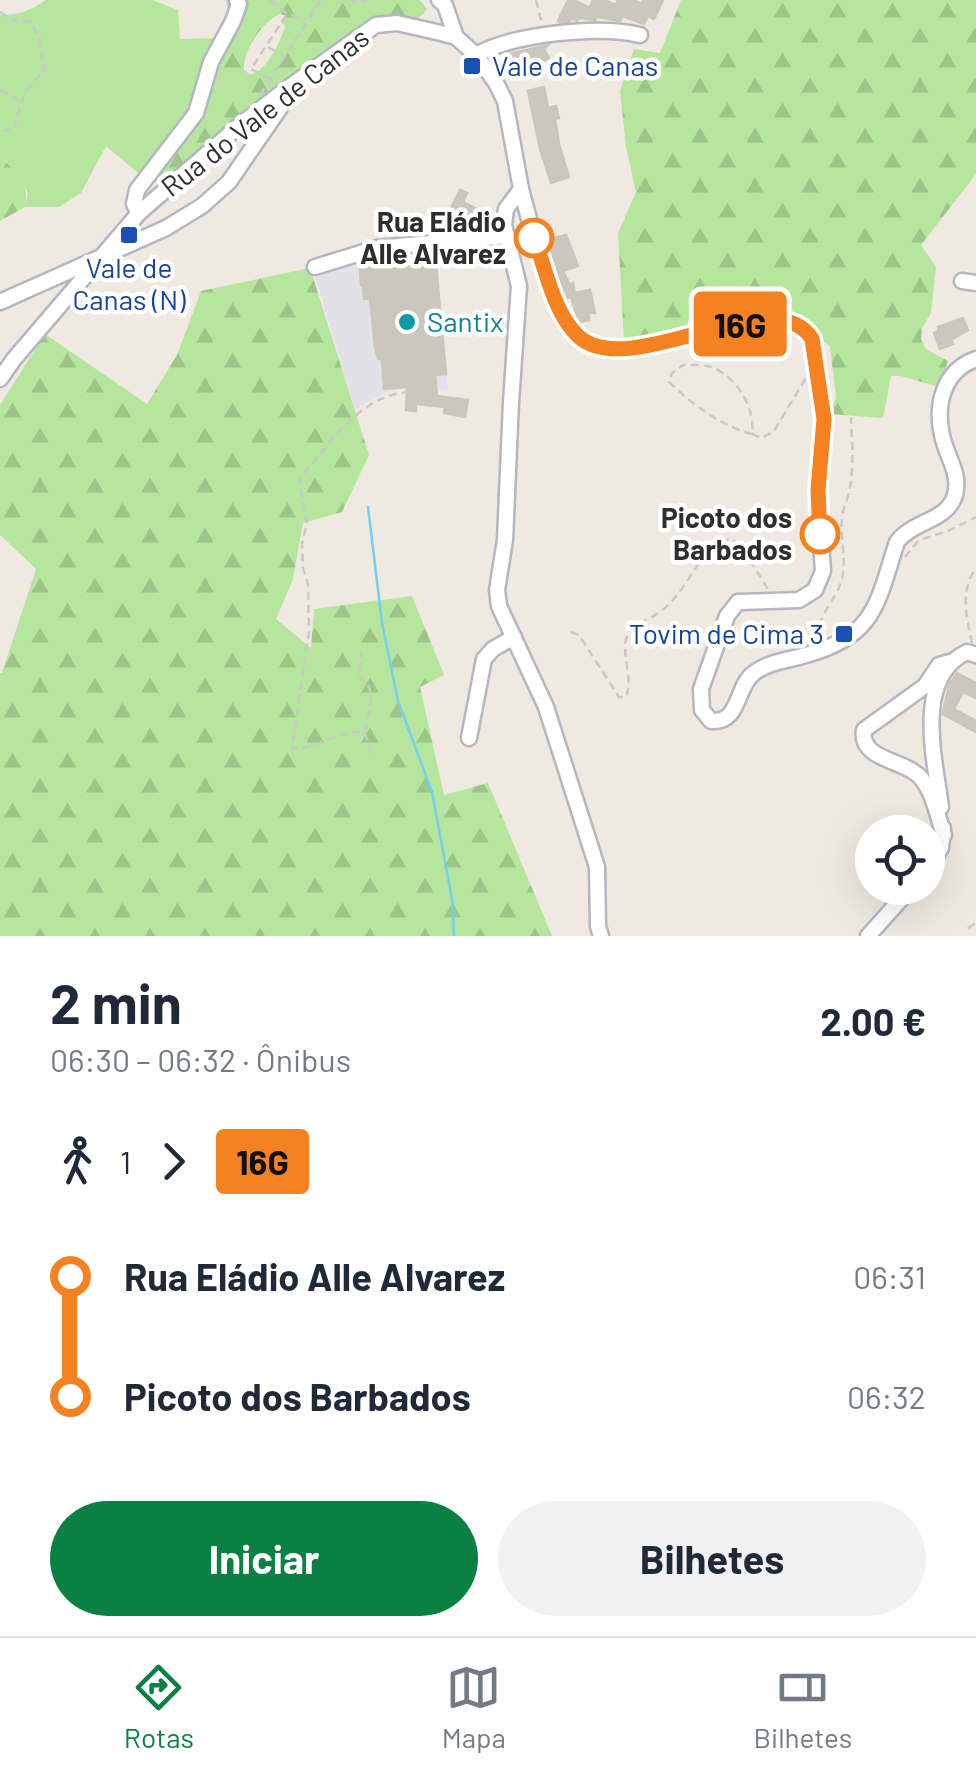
<!DOCTYPE html>
<html lang="pt">
<meta charset="utf-8">
<style>
body{margin:0;font-family:Barlow,sans-serif;background:#f2f2f3;color:#1f2937;height:100vh;display:flex;flex-direction:column;font-size:38px;white-space:nowrap}
*{box-sizing:border-box;margin:0}
p{font-size:32px;color:#747a83}
.icon{flex:none;width:55px;height:55px;fill:none;stroke:currentColor;stroke-width:2;stroke-linecap:round;stroke-linejoin:round}
.map{position:relative;height:936px;overflow:hidden}
.drawer{display:flex;flex-direction:column;background:#fff;flex:1}
.drawer>*{flex:none}
.badge{padding:0 20px;border-radius:8px;font-size:35px;line-height:65px}
.fabs{position:absolute;left:855px;top:815px;display:grid;gap:20px}
.fabs a{display:grid;place-items:center;width:90px;height:90px;border-radius:50%;background:#fff;box-shadow:0 10px 40px #0002;font-size:50px}
.map>.badge{position:absolute;translate:-50% -50%;box-shadow:0 0 0 5px #fff}
.legs{display:flex;align-items:center;gap:15px;height:110px;padding:0 50px;font-size:32px}
.legs p{margin-inline-start:auto}
.overview{display:flex;align-items:center;justify-content:space-between;height:170px;padding:0 50px}
h1{font-size:55px;font-weight:700;line-height:75px}
.primary-button{display:flex;gap:20px;margin-top:auto;padding:20px 50px}
.primary-button a{flex:1;height:115px;border-radius:60px;background:#0b8043;color:#fff;font-size:40px;font-weight:700;line-height:115px;text-align:center}
.primary-button a+a{background:#f2f2f3;color:#1f2937}
ul{padding:0 50px;list-style:none}
li{display:flex;align-items:center;gap:35px;height:120px;font-size:38px}
li i{display:grid;place-items:center;width:15px;height:100%;margin:0 12px;background:currentColor}
li i::after{content:'';width:25px;height:25px;margin:-12px;border:8px solid;border-radius:50%;background:#fff}
li p{margin-inline-start:auto}
li:first-child i{background:linear-gradient(#0000 50%,currentColor 0)}
li:last-child i{background:linear-gradient(currentColor 50%,#0000 0)}
.tabs{display:flex;justify-content:space-around;align-items:center;height:140px;border-top:2px solid #e0e1e3;background:#fff;font-size:28px;color:#747a83}
.tabs a{display:grid;justify-items:center;gap:5px}
.tabs .selected{color:#0b8043}
.map>svg:first-child{display:block}
</style>
<div class="map">
<svg width="976" height="936" viewBox="0 0 976 936">
<defs>
<pattern id="forest-firs" width="22" height="20" patternUnits="userSpaceOnUse" patternTransform="scale(2.5)"><rect width="22" height="20" fill="#b6e59e"/><path d="M5 1l3.5 6h-7zM16 11l3.5 6h-7z" fill="#9dc588"/></pattern>
</defs>
<rect width="100%" height="100%" fill="#efe9e1"/>
<polygon fill="#e3e1e8" points="436,256 448,390 411,388 385,392 355,410 313,269"/>
<path fill="#b6e59e" d="M46,0H152L178,10L180,39L220,38L216,66L149,182L106,146L81,193L59,207H25L28,193L13,169L0,157V15C19,15 30,11 46,0Z"/>
<g fill="url(#forest-firs)" fill-rule="evenodd">
<path d="M226,0H420L427,9C410,35 366,24 341,39C321,52 305,69 287,84C251,115 213,144 177,174L164,182H149L207,95L228,9ZM280,14L287,16L282,23L285,26C283,37 264,75 251,74C248,74 246,71 244,70C243,50 262,22 280,14Z"/>
<polygon points="681,0 976,0 976,174 921,245 936,267 931,313 922,328 921,340 926,349 948,361 939,387 901,376 891,376 883,418 830,414 836,398 830,346 822,340 817,329 808,321 789,315 724,323 624,342 618,233 636,192 626,147 620,91 634,49 660,53"/>
<path d="M0,157C16,171 30,184 25,207L0,221Z"/>
<polygon points="310,268 369,455 342,512 303,523 293,579 276,619 311,648 314,609 412,596 444,675 420,687 444,795 488,783 552,936 0,936 0,673 2,673 36,569 0,535 0,405 45,334 147,404 177,355 201,291"/>
</g>
<g fill="none" stroke-linecap="round" stroke-linejoin="round">
<polyline stroke="#75cff0" stroke-width="2.5" points="368,507 382,623 398,701 432,792 452,899 454,936"/>
</g>
<g fill="#cbc7bf" stroke="#cbc5ba" stroke-width="2.5">
<polygon points="568,0 574,0 590,8 593,0 604,0 616,5 618,0 632,0 642,4 644,0 663,0 654,19 648,16 644,24 622,16 620,21 597,17 595,20 579,18 577,21 571,18 569,22 560,22 558,21"/>
<polygon points="548,45 544,49 549,58 537,64 529,62 517,70 509,54"/>
<polygon points="544,87 548,108 556,106 559,118 555,119 559,144 569,177 551,183 540,149 528,91"/>
<polygon points="460,190 467,193 463,202 477,209 467,229 445,220"/>
<polygon points="566,235 578,266 563,271 570,285 573,283 575,293 590,290 595,313 588,313 589,320 580,322 578,319 571,297 568,298 546,240"/>
<polygon points="436,264 446,374 435,375 437,396 468,400 465,417 444,413 445,407 416,404 416,411 406,410 407,387 384,389 382,359 378,359 375,346 370,298 364,299 363,285 361,285 360,267 375,266 375,269"/>
<polygon points="963,318 968,330 951,340 953,344 940,349 934,333 939,331 938,327"/>
<polygon points="957,673 976,683 976,698 963,692 954,709 976,721 976,732 943,714 949,685"/>
</g>
<g fill="none" stroke-linecap="round" stroke-linejoin="round">
<g stroke="#b4b7c1" stroke-width="19">
<g id="minor">
<polyline points="439,0 445,5 456,37"/>
<path d="M476,55C513,34 598,25 640,35"/>
<polyline points="521,189 506,209 504,225 519,286 511,402 505,540 497,590 499,606 546,707 597,867 598,926 601,936"/>
<polyline points="139,213 134,204 137,190 196,113 211,62 233,21 239,4 237,0"/>
<polyline points="315,267 377,248 507,236"/>
<polyline points="962,281 976,283"/>
<polyline points="0,302 166,228 202,206 229,182 282,105 285,90"/>
<path d="M0,379L14,359L139,213L241,124L285,90L376,25L397,23L441,33L456,37L476,55L496,83L505,101L521,189L533,234L560,308L567,323L581,339L593,346L609,350L628,349L724,327L776,318L799,325L812,339L823,419L817,490L823,571L815,590L799,600L738,602L727,616L701,689L702,710L711,721C741,723 735,687 754,673C768,662 789,660 806,655C876,636 877,603 897,542C913,520 947,522 955,495C961,473 946,456 942,435C935,404 944,370 976,359"/>
<polyline points="469,738 484,659 493,649 514,637"/>
<path d="M941,807C935,760 913,677 967,652L976,655"/>
<path d="M944,835C937,816 932,783 914,772C897,760 859,757 864,730L925,686L939,665L950,662"/>
<polyline points="928,868 941,848 943,828"/>
<polyline points="868,936 911,888"/>
</g>
</g>
<g stroke="#c9c9c9" stroke-width="2.5" stroke-dasharray="8 5" stroke-linecap="butt">
<polyline points="270,0 287,14 306,19"/>
<polyline points="349,0 359,3 368,0"/>
<polyline points="536,0 542,24"/>
<polyline points="0,12 14,21 30,21 40,40 44,71 25,91 13,130 0,131"/>
<polyline points="268,47 282,55"/>
<polyline points="270,79 251,69 287,14"/>
<polyline points="0,90 19,101"/>
<polyline points="260,95 321,0"/>
<path d="M752,434C721,426 692,404 669,382L672,373L683,365C693,365 705,364 714,368C739,380 755,408 752,434L762,438L774,431L807,376"/>
<polyline points="905,557 919,540 948,531 976,517"/>
<path d="M571,632L579,635L619,697H626C634,678 619,650 628,634C634,624 651,619 661,611C667,607 673,600 678,594C693,575 706,542 732,539L743,549L769,591"/>
<path d="M817,638C819,610 840,598 843,573C846,556 840,537 842,518C843,508 848,498 850,488C854,465 852,441 851,417"/>
<path d="M972,643C966,617 960,590 976,568"/>
<path d="M362,650L359,677C379,686 368,713 365,731"/>
<path d="M371,753L365,733C339,728 318,750 292,749L309,632L308,584L303,568L302,544L307,523L299,479C331,444 359,394 411,392"/>
<polyline points="968,928 976,923"/>
</g>
<use href="#minor" stroke="#fff" stroke-width="14"/>
</g>
<g fill="none" stroke-linecap="round" stroke-linejoin="round">
<g stroke="#fff" stroke-width="22">
<path id="line-1" d="M534,238C546,269 553,312 578,336C629,384 775,278 812,339L824,419L818,490L820,534"/>
</g>
<use href="#line-1" stroke="#f58220" stroke-width="15"/>
</g>
<g fill="#1a4fb4" stroke="#fff" stroke-width="4">
<rect x="462" y="56" width="20" height="20" rx="5"/>
<rect x="119" y="225" width="20" height="20" rx="5"/>
<rect x="834" y="624" width="20" height="20" rx="5"/>
</g>
<g fill="#fff" stroke="#f58220" stroke-width="5">
<circle cx="534" cy="238" r="18"/>
<circle cx="820" cy="534" r="18"/>
</g>
<circle fill="#0f9aa8" stroke="#fff" stroke-width="4" cx="407" cy="322" r="10"/>
<g text-anchor="middle" stroke-width="9" stroke-linejoin="round" paint-order="stroke">
<g font-size="28" fill="#164399" stroke="#fff" text-anchor="start">
<text x="492" y="76">Vale de Canas</text>
<text x="129" y="278" text-anchor="middle">Vale de<tspan x="129" dy="32">Canas (N)</tspan></text>
<text x="824" y="644" text-anchor="end">Tovim de Cima 3</text>
</g>
<g font-size="28" fill="#2e2e2e" stroke="#fff">
<text transform="translate(265 112) rotate(-38)" y="10">Rua do Vale de Canas</text>
</g>
<g font-size="28" font-weight="bold" fill="#2e2e2e" stroke="#fff" text-anchor="end">
<text x="506" y="232">Rua Eládio<tspan x="506" dy="32">Alle Alvarez</tspan></text>
<text x="792" y="528">Picoto dos<tspan x="792" dy="32">Barbados</tspan></text>
</g>
<g font-size="28" fill="#0d838f" stroke="#fff" text-anchor="start">
<text x="427" y="332">Santix</text>
</g>
</g>
</svg>
<div class="fabs">
<a><svg class="icon" aria-label="locate" viewBox="0 0 24 24"><circle cx="12" cy="12" r="6"/><path d="M12 2v4M12 18v4M2 12h4M18 12h4"/></svg></a>
</div>
<b class="badge" style="left:740px;top:324px;background:#f58220;color:#111">16G</b>
</div>
<section class="drawer">
<div class="overview"><div><h1>2 min</h1><p>06:30 – 06:32 · Ônibus</p></div><b>2.00 €</b></div>
<div class="legs"><svg class="icon" aria-label="walk" viewBox="0 0 24 24"><circle cx="13" cy="4" r="2"/><path d="M13 8l-2 6 4 7M11 14l-3 7M7 12l3-4h3l4 4"/></svg>1<svg class="icon" aria-label="forward" viewBox="0 0 24 24"><path d="M9 5l7 7-7 7"/></svg><b class="badge" style="background:#f58220;color:#111">16G</b></div>
<ul>
<li><i style="color:#f58220"></i><b>Rua Eládio Alle Alvarez</b><p>06:31</p></li>
<li><i style="color:#f58220"></i><b>Picoto dos Barbados</b><p>06:32</p></li>
</ul>
<div class="primary-button"><a>Iniciar</a><a>Bilhetes</a></div>
</section>
<nav class="tabs">
<a class="selected"><svg class="icon" aria-label="directions" viewBox="0 0 24 24"><path d="M12 3l9 9-9 9-9-9zM9 14v-3h6M13 9l2 2-2 2"/></svg>Rotas</a>
<a><svg class="icon" aria-label="map" viewBox="0 0 24 24"><path d="M3 6l6-2 6 2 6-2v14l-6 2-6-2-6 2zM9 4v14M15 6v14"/></svg>Mapa</a>
<a><svg class="icon" aria-label="tickets" viewBox="0 0 24 24"><path d="M3 7h18v10H3zM15 7v10"/></svg>Bilhetes</a>
</nav>
